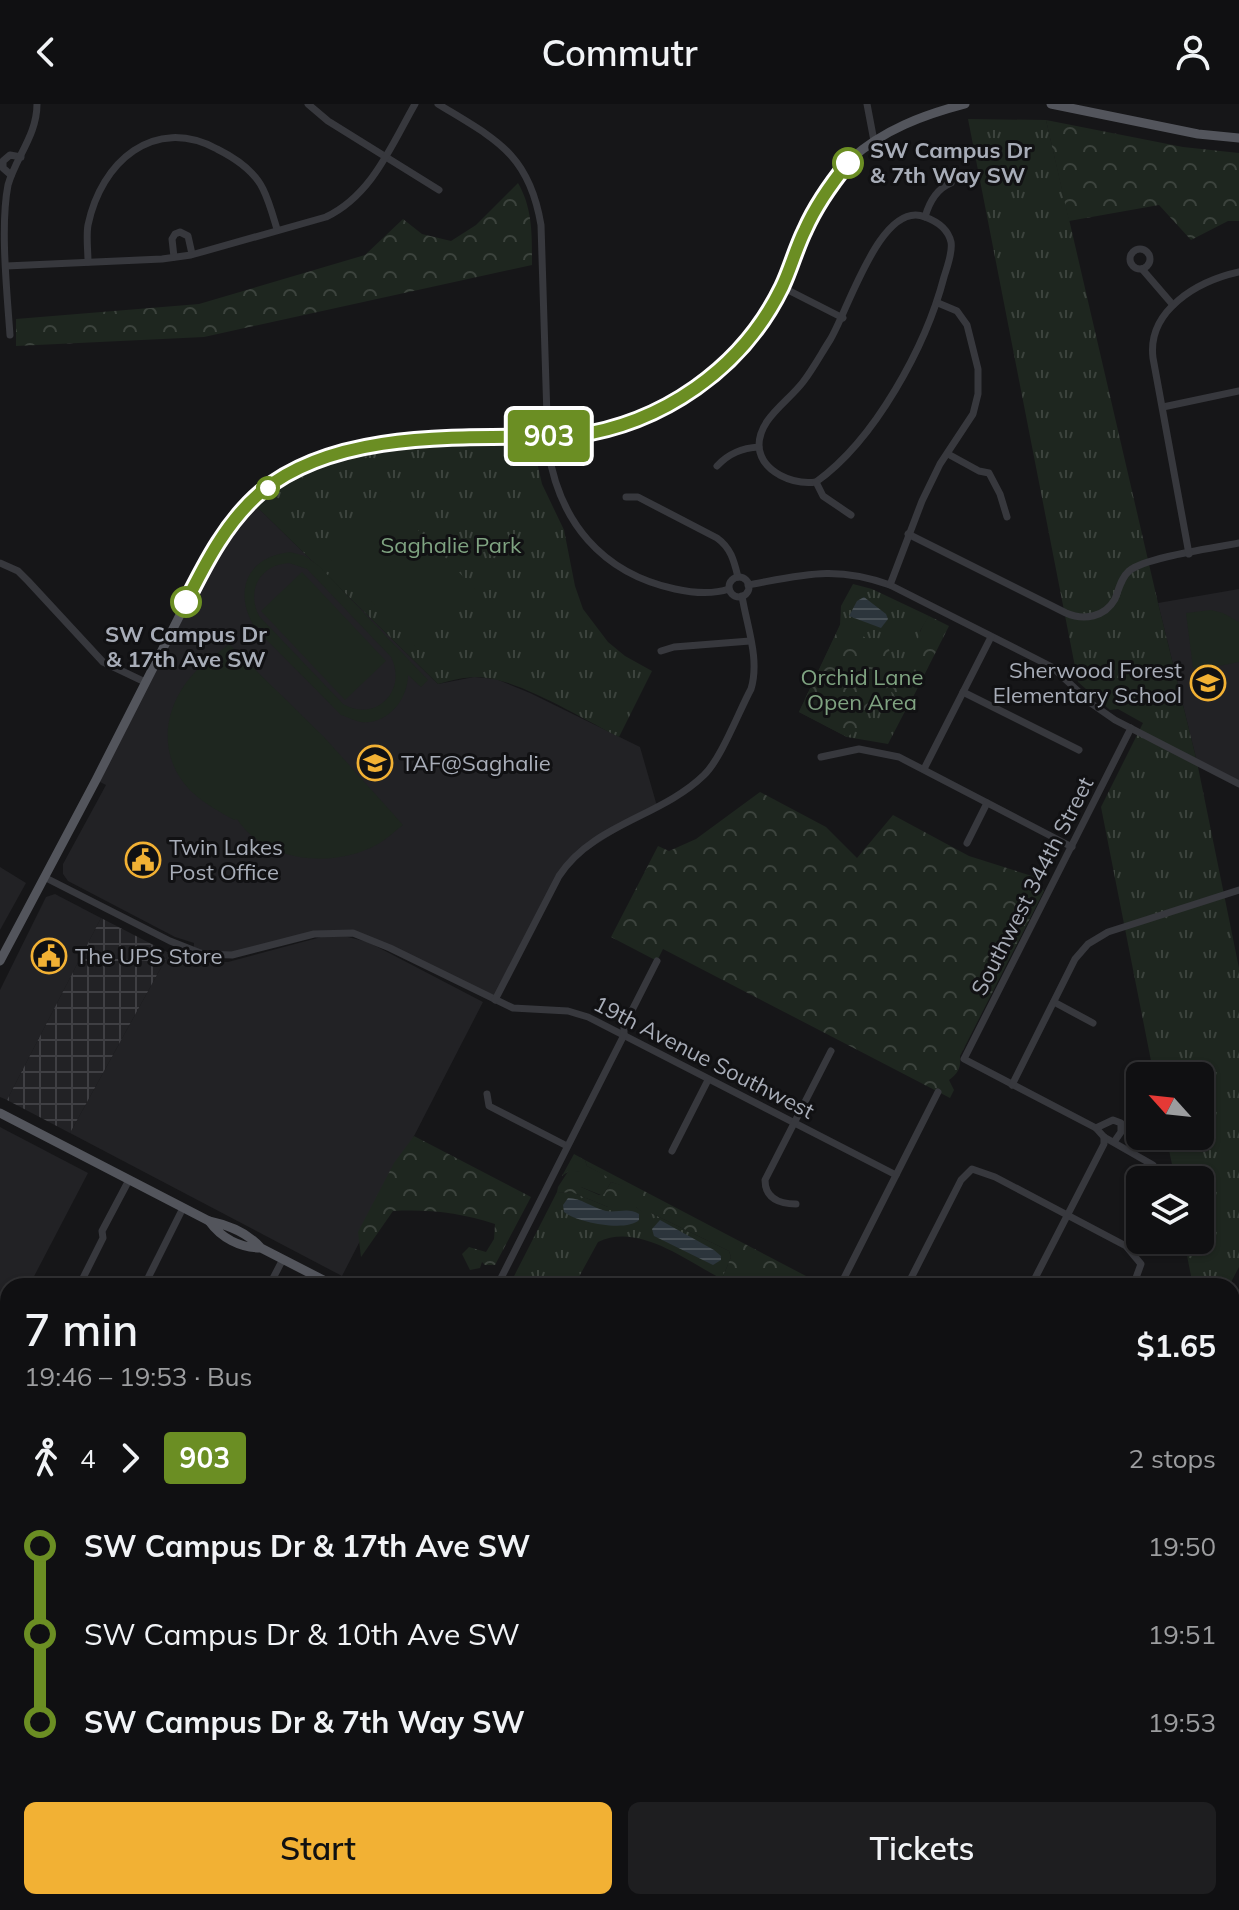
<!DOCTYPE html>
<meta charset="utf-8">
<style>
body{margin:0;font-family:Mulish,sans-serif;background:#1e1e20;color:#f1f3f6;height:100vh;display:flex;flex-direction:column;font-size:30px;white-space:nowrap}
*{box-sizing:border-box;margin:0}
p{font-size:26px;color:#9c9d9f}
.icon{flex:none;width:44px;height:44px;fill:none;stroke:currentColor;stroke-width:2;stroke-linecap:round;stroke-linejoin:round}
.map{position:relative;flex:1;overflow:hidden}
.drawer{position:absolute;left:0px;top:1174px;width:1240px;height:632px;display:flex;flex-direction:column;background:#101012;border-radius:24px 24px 0 0;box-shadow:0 2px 6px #0004,0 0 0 2px #303032}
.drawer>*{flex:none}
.badge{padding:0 16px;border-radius:6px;font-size:28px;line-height:52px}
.needle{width:52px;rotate:297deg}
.tools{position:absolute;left:1126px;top:958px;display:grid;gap:16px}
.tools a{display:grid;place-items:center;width:88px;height:88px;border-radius:12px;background:#101012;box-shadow:0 2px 6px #0004,0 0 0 2px #303032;font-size:40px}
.map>.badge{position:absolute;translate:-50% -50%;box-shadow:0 0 0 4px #fff}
.legs{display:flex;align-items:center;gap:12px;height:88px;padding:0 24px;font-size:26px}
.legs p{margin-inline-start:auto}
.headline{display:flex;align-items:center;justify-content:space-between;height:136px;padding:0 24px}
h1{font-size:44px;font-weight:600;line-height:60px}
.button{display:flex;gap:16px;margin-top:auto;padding:16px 24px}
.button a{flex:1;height:92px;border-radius:12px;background:#f2b134;color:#111;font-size:32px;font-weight:600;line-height:92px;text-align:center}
.button a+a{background:#1e1e20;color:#f1f3f6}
ul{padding:0 24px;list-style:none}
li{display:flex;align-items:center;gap:28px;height:88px;font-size:30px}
li i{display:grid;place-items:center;width:12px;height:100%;margin:0 10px;background:currentColor}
li i::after{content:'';width:20px;height:20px;margin:-10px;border:6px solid;border-radius:50%;background:#101012}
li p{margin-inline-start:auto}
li:first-child i{background:linear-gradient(#0000 50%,currentColor 0)}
li:last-child i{background:linear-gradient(currentColor 50%,#0000 0)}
header{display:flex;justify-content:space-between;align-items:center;height:104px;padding:0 24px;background:#101012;font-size:36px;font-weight:600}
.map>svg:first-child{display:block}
</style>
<header><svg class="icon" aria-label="back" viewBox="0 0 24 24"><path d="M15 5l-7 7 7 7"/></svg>Commutr<svg class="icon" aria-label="person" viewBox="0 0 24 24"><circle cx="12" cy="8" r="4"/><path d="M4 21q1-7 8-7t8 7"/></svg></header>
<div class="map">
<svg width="1239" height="1806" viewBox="0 0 1239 1806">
<defs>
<pattern id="industrial-grid" width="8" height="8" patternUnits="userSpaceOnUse" patternTransform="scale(2)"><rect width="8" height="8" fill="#222225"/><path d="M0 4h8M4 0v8" fill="none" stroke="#3f3f43"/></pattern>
<pattern id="grass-tufts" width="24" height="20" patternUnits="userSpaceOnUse" patternTransform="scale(2)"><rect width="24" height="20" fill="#1e261f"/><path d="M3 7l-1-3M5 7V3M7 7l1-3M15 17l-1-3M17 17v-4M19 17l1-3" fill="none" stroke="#3c433d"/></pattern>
<pattern id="forest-crowns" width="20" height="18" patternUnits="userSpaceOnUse" patternTransform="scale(2)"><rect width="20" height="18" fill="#1e261f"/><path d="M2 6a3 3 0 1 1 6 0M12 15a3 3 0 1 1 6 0" fill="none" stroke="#3c433d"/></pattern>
<pattern id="water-rules" width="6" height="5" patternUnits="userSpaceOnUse" patternTransform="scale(2)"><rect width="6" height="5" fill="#2c353c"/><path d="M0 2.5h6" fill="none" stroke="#485056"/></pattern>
</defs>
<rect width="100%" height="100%" fill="#161618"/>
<g fill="#222225">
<polygon points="252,398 438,580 474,573 496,575 530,589 640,643 657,702 570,757 495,896 365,832 330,828 246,849 194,847 194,839 175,833 68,777 63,770 63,760 106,681 96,676 210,452"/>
<polygon points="1239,485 1239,680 1197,658 1158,499"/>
<polygon points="0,763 26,779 0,826"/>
<polygon points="55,790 101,814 7,996 0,993 0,886 46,793"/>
<polygon points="344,832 368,838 483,898 342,1172 70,1029 169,849 198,858 228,858 321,833"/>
<polygon points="0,1023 88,1069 29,1182 8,1182 8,1223 0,1238"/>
</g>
<polygon fill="url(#industrial-grid)" points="101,814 169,849 70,1029 7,996"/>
<g fill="url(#grass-tufts)">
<polygon points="968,15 1046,16 1158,499 1197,658 1239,864 1239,1163 1229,1182 1193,1182 1184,1136 1200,1136 1200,1076 1169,1076 1173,1065 1166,1032 1200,1032 1200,972 1154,972 1101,703 1143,619 1118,605 1110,606 1078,578"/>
<path d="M505,333L537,358L542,380L564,426L575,482L583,505L608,538L625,552L652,567L619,633C585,616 523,578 487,574C471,571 454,576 438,580L252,398L263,387L348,346L411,336Z"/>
<polygon points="853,480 872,485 929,512 920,527 928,563 888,640 847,633 799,608 840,521 841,502"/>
<polygon points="574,1050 585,1056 587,1062 634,1086 611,1078 604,1090 601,1091 581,1083 580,1068 569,1067 562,1072"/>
<path d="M557,1088L574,1089L608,1103H636L644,1109H651L729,1147L731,1153L722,1175C687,1157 638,1118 598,1138L574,1182H509Z"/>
<polygon points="0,1560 8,1564 8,1591 4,1606 8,1610 8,1713 0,1710 0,1680 7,1669 0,1644"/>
</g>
<g fill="url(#forest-crowns)">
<polygon points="1046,16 1183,43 1239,49 1239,117 1228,117 1191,136 1159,101 1069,117"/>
<path d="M518,79C533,105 532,132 532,161L204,233L16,242V215L199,200L365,151L403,115L422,130L451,137L476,121Z"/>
<path d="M929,512L949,522L907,605L891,587L884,583L878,585L857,626L847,633L799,608L840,521L889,545L893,567L906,572C921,563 918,560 917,544C917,532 922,522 929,512Z"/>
<path d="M760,688L826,723L857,754L893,711L969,752L1035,773L1044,787L960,952C961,963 959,969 949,976L954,986L950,994L663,845L657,857L611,833L658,742L669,747L696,735Z"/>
<path d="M414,1032L531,1093L495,1161H485L482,1158L480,1164L470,1166L462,1150L469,1143L486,1148L494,1135L495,1120C462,1109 429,1105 393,1107L361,1153L358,1128L394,1059Z"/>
<polygon points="585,1056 825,1182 736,1182 722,1175 731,1153 729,1147 651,1109 643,1109 636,1103 608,1103 574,1089 557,1088 558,1083 569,1066 581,1068 581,1083 599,1091 604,1090 611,1078 624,1082 587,1062"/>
<polygon points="650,1798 745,1798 741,1806 646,1806"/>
</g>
<g fill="#1e261f" fill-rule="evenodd">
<polygon points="390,397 476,486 416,543 330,455"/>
<path d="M290,448L305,452L319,462L428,576L421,583L408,571C408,595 388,621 361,618C355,617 347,613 341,611L255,524C233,488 246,453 290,448ZM289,459L307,465L391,553C408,587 375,619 343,600L259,512C246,486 260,461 289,459Z"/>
<polygon points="302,468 386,557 345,596 261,507"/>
<polygon points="1211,506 1223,509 1239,518 1239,558 1198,566 1193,563 1186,509"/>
<path d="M229,540L324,633L403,721C395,727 387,735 378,740C334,765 266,759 237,715L234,716C220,708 205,700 193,689C154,652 163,598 200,563C209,555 220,548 229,540Z"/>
</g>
<g fill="url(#water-rules)">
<polygon points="864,493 886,510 888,515 881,524 849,512 857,497"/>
<path d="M568,1094C581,1094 593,1104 606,1107C618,1109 628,1103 639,1110V1116C627,1128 578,1119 564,1108L563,1101Z"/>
<polygon points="660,1116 714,1146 721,1152 721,1156 713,1161 654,1132 652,1125"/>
</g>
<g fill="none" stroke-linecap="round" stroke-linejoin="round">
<g stroke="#37383d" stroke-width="7">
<polyline points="308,0 328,17 439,86"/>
<path d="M438,0C495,35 529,49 541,121L548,345C559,417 601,469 675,485C693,489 711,491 729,485"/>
<polyline points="867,0 874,37"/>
<polyline points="11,71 3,64 3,57 10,51 21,53"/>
<circle cx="1140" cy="155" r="10"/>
<polyline points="174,153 172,135 175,130 180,128 188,132 192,150"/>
<path d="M88,158C88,146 86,132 88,121C101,58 154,11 217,45C235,54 254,66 263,85C269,97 273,112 277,125"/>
<path d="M6,162L162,155L191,151L326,113C372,91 391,42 415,0"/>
<polyline points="1142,165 1173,201"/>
<polyline points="782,183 843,214"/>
<path d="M10,231C7,188 0,122 8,81C16,53 37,31 37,0"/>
<polyline points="1163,303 1239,287"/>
<path d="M759,343C762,369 794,381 816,378C875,336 926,242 944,173C947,163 953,148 951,138C948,125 936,117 925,113"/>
<polyline points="948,350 979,367 989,369 1000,390 1007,413"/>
<path d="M717,362C729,349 742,344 759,343C758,315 787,299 803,278C813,265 821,250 830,236C848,207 881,95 925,113C929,99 936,85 951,79"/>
<polyline points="816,378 823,392 851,411"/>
<path d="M626,393H638L717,434C731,444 734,457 738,473"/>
<path d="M908,430L1066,509C1084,517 1105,513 1115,495C1119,485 1121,474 1129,467C1146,453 1215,444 1239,439"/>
<path d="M1189,450L1153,254C1147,206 1198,177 1239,168"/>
<polyline points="0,459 18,467 28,477 103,558 145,578"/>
<circle cx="739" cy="483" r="10"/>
<path d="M748,481C803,471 835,461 890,481L1052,563L1092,600L1115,616L1239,680"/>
<polyline points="890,481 922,397 940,360 973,310 978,290 978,265 967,221 957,207 938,199"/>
<polyline points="661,547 674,543 750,537"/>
<polyline points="963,588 1079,646"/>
<polyline points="1131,624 964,955 1096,1024 1104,1033 1153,1061"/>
<polyline points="821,653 859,645 899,653 1072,743"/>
<polyline points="924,665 991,533"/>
<polyline points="967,739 987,699"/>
<polyline points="44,773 170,837 203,850 232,851 314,830 353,829 390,844 513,904 568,907 588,913 896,1071"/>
<path d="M495,896L559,772C593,720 661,713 704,671C721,655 739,607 751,585C760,555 747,523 742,492"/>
<polyline points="1054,898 1093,919"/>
<polyline points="1012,981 1075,855 1088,840 1108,828 1239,786"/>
<polyline points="487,990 489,1002 567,1042"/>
<polyline points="1096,1024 1113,1016 1121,1019 1121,1028 1114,1038"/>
<polyline points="672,1047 708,976"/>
<path d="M796,1100C780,1100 765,1095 765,1076L831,947"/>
<polyline points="79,1182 103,1134 102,1127 129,1076"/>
<polyline points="144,1182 183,1104"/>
<polyline points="269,1182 283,1155"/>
<polyline points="497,1182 624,931 624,922 657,857"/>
<polyline points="840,1182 938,988"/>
<polyline points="907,1182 961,1076 972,1065 995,1073 1126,1142 1141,1160 1133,1182"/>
<polyline points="1031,1182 1104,1040 1104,1033"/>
<polyline points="0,1271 8,1255"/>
<polyline points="0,1273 8,1277"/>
<polyline points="1232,1298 1239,1280"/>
<polyline points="0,1465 8,1450"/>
<polyline points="1232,1503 1239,1490"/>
<polyline points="0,1517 8,1522"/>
<polyline points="1232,1772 1239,1764"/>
<polyline points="142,1798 146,1806"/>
<polyline points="452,1798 455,1806"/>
<polyline points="45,1806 50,1798"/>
<polyline points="234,1806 238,1798"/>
<polyline points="336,1806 341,1798"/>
<polyline points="438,1806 442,1798"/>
<polyline points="520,1806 524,1798"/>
<polyline points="741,1806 745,1798"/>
<polyline points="1199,1806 1208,1798"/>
</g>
<g stroke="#53555c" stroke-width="9">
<polyline points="1051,0 1198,30 1239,34"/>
<path d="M0,857L96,676L210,452L237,414L263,387L302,364L348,346L411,336L573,332C662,320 742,264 782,183C804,139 814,91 851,55C883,26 923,11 965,0"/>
<polyline points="0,1009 209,1117"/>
<path d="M261,1144C240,1144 221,1134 209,1117C228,1121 248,1129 261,1144L335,1182"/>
<polyline points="1232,1656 1239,1660"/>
</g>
</g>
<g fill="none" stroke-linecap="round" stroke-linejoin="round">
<g stroke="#fff" stroke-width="18">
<path id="line-1" d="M186,498C206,458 227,417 261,388C341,322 475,335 573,332C662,320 742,265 782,183C791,164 796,144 805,126C816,101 831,80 848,59"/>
</g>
<use href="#line-1" stroke="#6b8e23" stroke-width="12"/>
</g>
<defs>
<g id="school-ring" transform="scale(1.8)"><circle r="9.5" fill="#111113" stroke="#f2b134" stroke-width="1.5"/><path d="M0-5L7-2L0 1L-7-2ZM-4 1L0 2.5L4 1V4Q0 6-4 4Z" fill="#f2b134"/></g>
<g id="civic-ring" transform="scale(1.8)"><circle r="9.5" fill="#111113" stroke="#f2b134" stroke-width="1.5"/><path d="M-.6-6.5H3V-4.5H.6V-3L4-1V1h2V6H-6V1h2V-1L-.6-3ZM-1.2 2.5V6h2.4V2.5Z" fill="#f2b134"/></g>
</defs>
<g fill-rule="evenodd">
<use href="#school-ring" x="1208" y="579"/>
<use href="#school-ring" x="375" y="659"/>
<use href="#civic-ring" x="143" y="756"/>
<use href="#civic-ring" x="49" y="852"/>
</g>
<g fill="#fff" stroke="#6b8e23" stroke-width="4">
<circle cx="848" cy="59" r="14"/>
<circle cx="268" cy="384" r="10"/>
<circle cx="186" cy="498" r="14"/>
</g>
<g text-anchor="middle" stroke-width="6" stroke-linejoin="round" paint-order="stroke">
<g font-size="22" font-weight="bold" fill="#a8adb8" stroke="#111113" text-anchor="start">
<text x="870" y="54">SW Campus Dr<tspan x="870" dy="25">&amp; 7th Way SW</tspan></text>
<text x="186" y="538" text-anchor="middle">SW Campus Dr<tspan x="186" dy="25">&amp; 17th Ave SW</tspan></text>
</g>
<g font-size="22" fill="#7fa381" stroke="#111113">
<text x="451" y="449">Saghalie Park</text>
<text x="862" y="581">Orchid Lane<tspan x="862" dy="25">Open Area</tspan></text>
</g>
<g font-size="22" fill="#a8adb8" stroke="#111113" text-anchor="start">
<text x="1182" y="574" text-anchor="end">Sherwood Forest<tspan x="1182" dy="25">Elementary School</tspan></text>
<text x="401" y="667">TAF@Saghalie</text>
<text x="169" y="751">Twin Lakes<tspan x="169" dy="25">Post Office</tspan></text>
<text x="75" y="860">The UPS Store</text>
</g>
<g font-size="22" fill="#a8adb8" stroke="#111113">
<text transform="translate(1032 782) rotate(-63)" y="8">Southwest 344th Street</text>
<text transform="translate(704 953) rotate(27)" y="8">19th Avenue Southwest</text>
</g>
</g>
</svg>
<div class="tools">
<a><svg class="needle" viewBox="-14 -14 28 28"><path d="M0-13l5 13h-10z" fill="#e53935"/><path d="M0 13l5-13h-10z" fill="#9c9d9f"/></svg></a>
<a><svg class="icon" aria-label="layers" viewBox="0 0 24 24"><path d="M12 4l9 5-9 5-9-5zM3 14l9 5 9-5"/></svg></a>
</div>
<b class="badge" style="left:549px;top:332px;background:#6b8e23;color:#fff">903</b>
<section class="drawer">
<div class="headline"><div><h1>7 min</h1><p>19:46 – 19:53 · Bus</p></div><b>$1.65</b></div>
<div class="legs"><svg class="icon" aria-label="walk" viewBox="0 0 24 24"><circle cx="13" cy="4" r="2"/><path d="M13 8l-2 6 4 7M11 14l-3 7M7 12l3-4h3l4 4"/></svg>4<svg class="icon" aria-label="forward" viewBox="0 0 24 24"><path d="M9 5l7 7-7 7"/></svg><b class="badge" style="background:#6b8e23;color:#fff">903</b><p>2 stops</p></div>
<ul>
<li><i style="color:#6b8e23"></i><b>SW Campus Dr &amp; 17th Ave SW</b><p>19:50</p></li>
<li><i style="color:#6b8e23"></i><span>SW Campus Dr &amp; 10th Ave SW</span><p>19:51</p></li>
<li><i style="color:#6b8e23"></i><b>SW Campus Dr &amp; 7th Way SW</b><p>19:53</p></li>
</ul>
<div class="button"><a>Start</a><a>Tickets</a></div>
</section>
</div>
